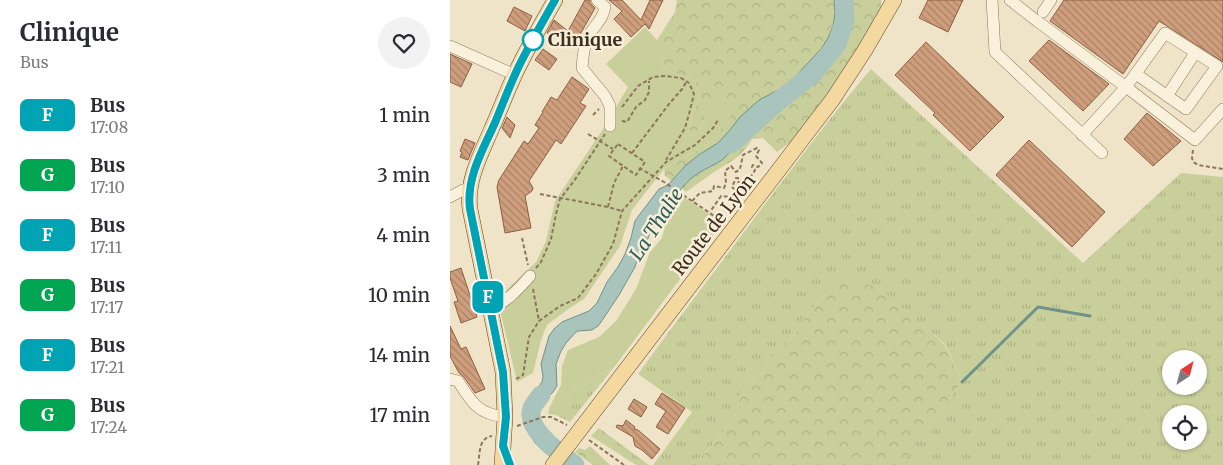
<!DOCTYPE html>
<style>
body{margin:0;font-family:Merriweather,serif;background:#f2f2f3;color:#2b2b33;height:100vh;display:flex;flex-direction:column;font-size:19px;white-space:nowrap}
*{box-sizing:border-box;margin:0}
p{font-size:16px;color:#7c7c81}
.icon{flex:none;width:28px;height:28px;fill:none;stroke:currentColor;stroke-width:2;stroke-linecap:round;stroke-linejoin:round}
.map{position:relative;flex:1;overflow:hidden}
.side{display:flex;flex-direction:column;background:#fff;width:450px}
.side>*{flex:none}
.badge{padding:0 10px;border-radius:8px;font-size:18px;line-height:32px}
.needle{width:32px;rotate:36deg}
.tools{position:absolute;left:712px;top:350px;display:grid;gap:10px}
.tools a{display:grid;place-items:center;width:45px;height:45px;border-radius:50%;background:#fff;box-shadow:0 1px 4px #0004;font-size:25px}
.map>.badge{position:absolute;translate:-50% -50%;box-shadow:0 0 0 2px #fff}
.round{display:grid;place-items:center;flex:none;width:52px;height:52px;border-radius:26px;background:#f2f2f3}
.overview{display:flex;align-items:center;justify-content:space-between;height:85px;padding:0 20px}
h1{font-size:24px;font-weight:700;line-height:38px}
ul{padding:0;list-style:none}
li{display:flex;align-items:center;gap:15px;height:60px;padding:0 20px}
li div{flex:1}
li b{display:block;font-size:19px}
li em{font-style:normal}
li .badge{min-width:55px;font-weight:700;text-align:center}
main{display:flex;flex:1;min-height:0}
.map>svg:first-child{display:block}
</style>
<main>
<section class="side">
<div class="overview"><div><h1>Clinique</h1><p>Bus</p></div><a class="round"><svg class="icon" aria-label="heart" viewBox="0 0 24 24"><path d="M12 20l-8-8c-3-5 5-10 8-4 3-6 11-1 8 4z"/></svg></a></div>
<ul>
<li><span class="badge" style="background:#00a3b4;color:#fff">F</span><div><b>Bus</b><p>17:08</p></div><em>1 min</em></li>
<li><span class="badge" style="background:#00a651;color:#fff">G</span><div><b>Bus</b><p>17:10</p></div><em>3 min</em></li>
<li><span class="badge" style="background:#00a3b4;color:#fff">F</span><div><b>Bus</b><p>17:11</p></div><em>4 min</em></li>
<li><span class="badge" style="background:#00a651;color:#fff">G</span><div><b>Bus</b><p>17:17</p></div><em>10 min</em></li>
<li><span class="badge" style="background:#00a3b4;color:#fff">F</span><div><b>Bus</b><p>17:21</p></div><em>14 min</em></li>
<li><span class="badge" style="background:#00a651;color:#fff">G</span><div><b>Bus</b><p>17:24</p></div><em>17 min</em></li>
</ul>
</section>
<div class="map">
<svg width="773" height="465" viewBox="0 0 773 465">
<defs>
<pattern id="grass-tufts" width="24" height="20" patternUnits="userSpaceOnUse" patternTransform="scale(1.25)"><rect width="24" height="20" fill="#c9cf9b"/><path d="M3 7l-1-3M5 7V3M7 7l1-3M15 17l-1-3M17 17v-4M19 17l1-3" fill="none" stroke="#aeb285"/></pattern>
<pattern id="forest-crowns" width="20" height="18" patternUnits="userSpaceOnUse" patternTransform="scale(1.25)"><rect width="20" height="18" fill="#c9cf9b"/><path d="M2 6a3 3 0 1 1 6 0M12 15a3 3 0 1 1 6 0" fill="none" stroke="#aeb285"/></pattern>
<pattern id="building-back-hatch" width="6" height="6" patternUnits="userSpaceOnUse" patternTransform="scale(1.25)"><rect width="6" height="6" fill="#cf9f7d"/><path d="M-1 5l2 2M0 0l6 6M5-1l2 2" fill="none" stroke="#a98266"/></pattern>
</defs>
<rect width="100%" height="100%" fill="#f0e4c8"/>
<g fill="url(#grass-tufts)" fill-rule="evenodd">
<path d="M421,69L633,263L731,173L773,177V465H450L512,382L495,344L463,318L374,294L358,314L345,334L321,355L315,372L298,382L290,395L285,417L255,454L240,465H203L242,412L188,374C227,320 267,268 306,216C344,166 381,116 421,69ZM721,359H749V386H721ZM721,414H749V441H721Z"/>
<polygon points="165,366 120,422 106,415 98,414 100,406"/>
<polygon points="149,428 199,465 186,465 141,436"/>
</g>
<g fill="url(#forest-crowns)">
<path d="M227,0H431V10L395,69L345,139L327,152L313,138L302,139C291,159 280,161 263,173C253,179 245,186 236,192L215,176L214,169L263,141L256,113L253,123L243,137L239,134L242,115L250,96L245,81L217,70L209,57L207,40L225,12Z"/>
<polygon points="395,278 430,288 495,345 512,382 452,463 450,465 240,465 255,454 285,417 290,395 298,382 315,372 321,355 345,334 358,314 374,294"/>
<polygon points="140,446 160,465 143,465 125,452 129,448 135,450"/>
</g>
<g fill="#c9cf9b">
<polygon points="195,27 216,50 209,57 217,70 245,81 250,96 242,115 239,134 243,137 253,123 256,113 271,101 281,115 263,141 214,169 182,210 170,246 134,299 117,310 97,325 91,340 83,373 67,382 50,310 53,295 55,291 86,262 96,241 105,201 153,129 178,87 156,64"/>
<polygon points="234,197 272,223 165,366 100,406 111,385 112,366 118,350 149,337 166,321 186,289 200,252 212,238 217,218 229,207"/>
</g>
<g fill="#a9c4bc" stroke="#6f938a">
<path d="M384,0H397C397,5 398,10 397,15C394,44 363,78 341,95C332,102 321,106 312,114C297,128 288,146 272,160C265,165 256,168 249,173C236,181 224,194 223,209L214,213L201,230L197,241L190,251L185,267L169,295L153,319L148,326L142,330L128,331L125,333L116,343L111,351L106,364L107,386L103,392L96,399L90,407L86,415L74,420L72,415L75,407L92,382L93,376L91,364L99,336L104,329L112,322L139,311L147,303L157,282L168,267L175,254L181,238L185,221L190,214L209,189L218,185L236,165L250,154L268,143L279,131L290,117L309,100L332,88L344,78L371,49L378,38L383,26L385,13Z"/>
<polygon points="88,421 94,431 109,443 99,456 85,443 76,428"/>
</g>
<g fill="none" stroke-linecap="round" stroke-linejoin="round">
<polyline stroke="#6f938a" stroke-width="3" points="512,382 588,307 640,316"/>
<g stroke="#a9c4bc" stroke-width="19">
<polyline points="281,144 326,103 365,72 387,44 395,19 394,0"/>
<path d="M91,395C88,399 84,404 82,408C74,429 111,454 125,465"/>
</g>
</g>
<g fill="url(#building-back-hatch)" stroke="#8d5f41">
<polygon points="135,0 140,0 140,3 145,8 123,47 105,33 102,37 97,33 104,20 118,31"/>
<polygon points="159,0 172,0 191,20 200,0 213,0 199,29 195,24 181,37 164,19 172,11"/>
<polygon points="478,0 513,0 498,32 469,18"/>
<polygon points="614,0 773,0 773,62 709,21 673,74 600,21"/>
<polygon points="64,7 82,16 75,31 57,21"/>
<polygon points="599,40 659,84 633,111 579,61"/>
<polygon points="476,42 554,117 520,151 483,115 485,113 445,75"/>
<polygon points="93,49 107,59 99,70 85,60"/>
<polygon points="0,54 22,64 11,87 0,82"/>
<polygon points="122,77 139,89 130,103 136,106 111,144 106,140 79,181 83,188 82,191 75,196 81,228 55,233 47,187 49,180 74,141 78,144 89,128 85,125 93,112 92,112 101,97 107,100"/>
<polygon points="697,113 731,141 703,166 674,139"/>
<polygon points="57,117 65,125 60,138 52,128"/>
<polygon points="15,139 25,143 18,160 10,157 12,152 10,151"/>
<polygon points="579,140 655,212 622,247 546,175"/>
<polygon points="11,268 27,317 11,323 4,302 8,301 0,278 0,272"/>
<polygon points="0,326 11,349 16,347 35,389 25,393 14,377 9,373 0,356"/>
<polygon points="212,393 235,408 218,434 206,427 216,411 205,404"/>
<polygon points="184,399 197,407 191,417 178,409"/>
<polygon points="176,420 185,427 184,429 188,430 210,449 202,459 192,450 185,446 183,437 166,427 167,425 173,426"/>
</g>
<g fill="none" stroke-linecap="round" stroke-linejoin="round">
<g stroke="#8d765c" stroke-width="12">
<g id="minor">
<path d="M147,0L155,7C152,21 147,22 141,32C134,43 133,56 132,68L155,96L160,106V126"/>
<polyline points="542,0 545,52 652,153"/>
<polyline points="560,0 587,21 676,87 715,33 767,66 736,109 686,74"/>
<polyline points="593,12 601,0"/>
<polyline points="0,46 65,75"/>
<polyline points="717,96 745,53"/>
<polyline points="632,135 676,87 745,140 773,109"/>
<polyline points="0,197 13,190 20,188"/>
<path d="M40,310C57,301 68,290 80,276"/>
<path d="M0,379L8,381C22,403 28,414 55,417"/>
</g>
</g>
<g stroke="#5b4430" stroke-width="16">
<g id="major">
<path d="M52,465L55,417L53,372L20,209C16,181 31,154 42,128C51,108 58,88 68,68C79,45 92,23 105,0"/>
<polyline points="103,465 383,99 415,50 444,0"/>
</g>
</g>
<g stroke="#8d765c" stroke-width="2" stroke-dasharray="4 2.5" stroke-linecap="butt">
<polyline points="172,107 188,86 203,77 215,76 231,78 239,83 244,94 239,114 235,128 216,160"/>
<polyline points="143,115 149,109"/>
<polyline points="172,121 177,122 186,107 195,100 199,92 199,81"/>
<polyline points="138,134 163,149"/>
<polygon points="168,144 195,162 186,175 159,156"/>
<polyline points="743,150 742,158 743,162 748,165 773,169"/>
<polyline points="182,153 219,104 233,88 236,82"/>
<polyline points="189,168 214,182 273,222"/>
<polyline points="90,194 158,207 172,211"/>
<path d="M242,201L250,193L263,191L264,186L274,188L276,183L275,171L281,166L286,172L290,169L293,155L307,148L309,150L306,156L312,163L308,167L303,165L302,167L305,170C302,176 296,183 288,182V178H286L282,187L288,193L279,197L271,196L260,212"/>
<polyline points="158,207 164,183 173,166"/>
<polyline points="72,238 78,265"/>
<polyline points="86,268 91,262 101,239 106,214 110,199 124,181 155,134"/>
<polyline points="83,289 89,321 110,306 128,298 146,274 163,244 172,211 216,162 245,145 263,128 268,120"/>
<polyline points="66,379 73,375 79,337 89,321"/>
<polyline points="67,426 93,417 101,417 117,425"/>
<polyline points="139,440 174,465"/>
<path d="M28,465C30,454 28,438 42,436"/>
</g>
<use href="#minor" stroke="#faf1dc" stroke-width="11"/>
<use href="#major" stroke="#f3d9a0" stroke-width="15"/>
</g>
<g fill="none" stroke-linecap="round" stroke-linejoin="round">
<g stroke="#fff" stroke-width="11">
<path id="line" d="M60,465L53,446L56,417L53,372L20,209C16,179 32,151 44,125C52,106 59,87 68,68C79,45 92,23 105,0"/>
</g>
<use href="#line" stroke="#00a3b4" stroke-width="8"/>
</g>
<circle fill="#fff" stroke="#00a3b4" stroke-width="2.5" cx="83" cy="40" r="10"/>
<g text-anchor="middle" stroke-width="5" stroke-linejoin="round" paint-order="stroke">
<g font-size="18" font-weight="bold" fill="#3d2e20" stroke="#f7eed8" text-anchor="start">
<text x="98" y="46">Clinique</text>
</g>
<g font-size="18" fill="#3d2e20" stroke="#f7eed8">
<text transform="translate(264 225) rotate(-52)" y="6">Route de Lyon</text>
</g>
<g font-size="19" font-style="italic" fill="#2f5d5a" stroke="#f7eed8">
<text transform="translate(206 224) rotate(-57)" y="7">La Thalie</text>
</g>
</g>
</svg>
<div class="tools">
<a><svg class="needle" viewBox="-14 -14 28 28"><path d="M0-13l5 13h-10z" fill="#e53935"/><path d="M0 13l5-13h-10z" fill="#7c7c81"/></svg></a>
<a><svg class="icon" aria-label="locate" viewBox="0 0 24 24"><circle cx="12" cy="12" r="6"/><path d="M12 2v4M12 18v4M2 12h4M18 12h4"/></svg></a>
</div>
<b class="badge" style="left:38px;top:297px;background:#00a3b4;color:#fff">F</b>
</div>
</main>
